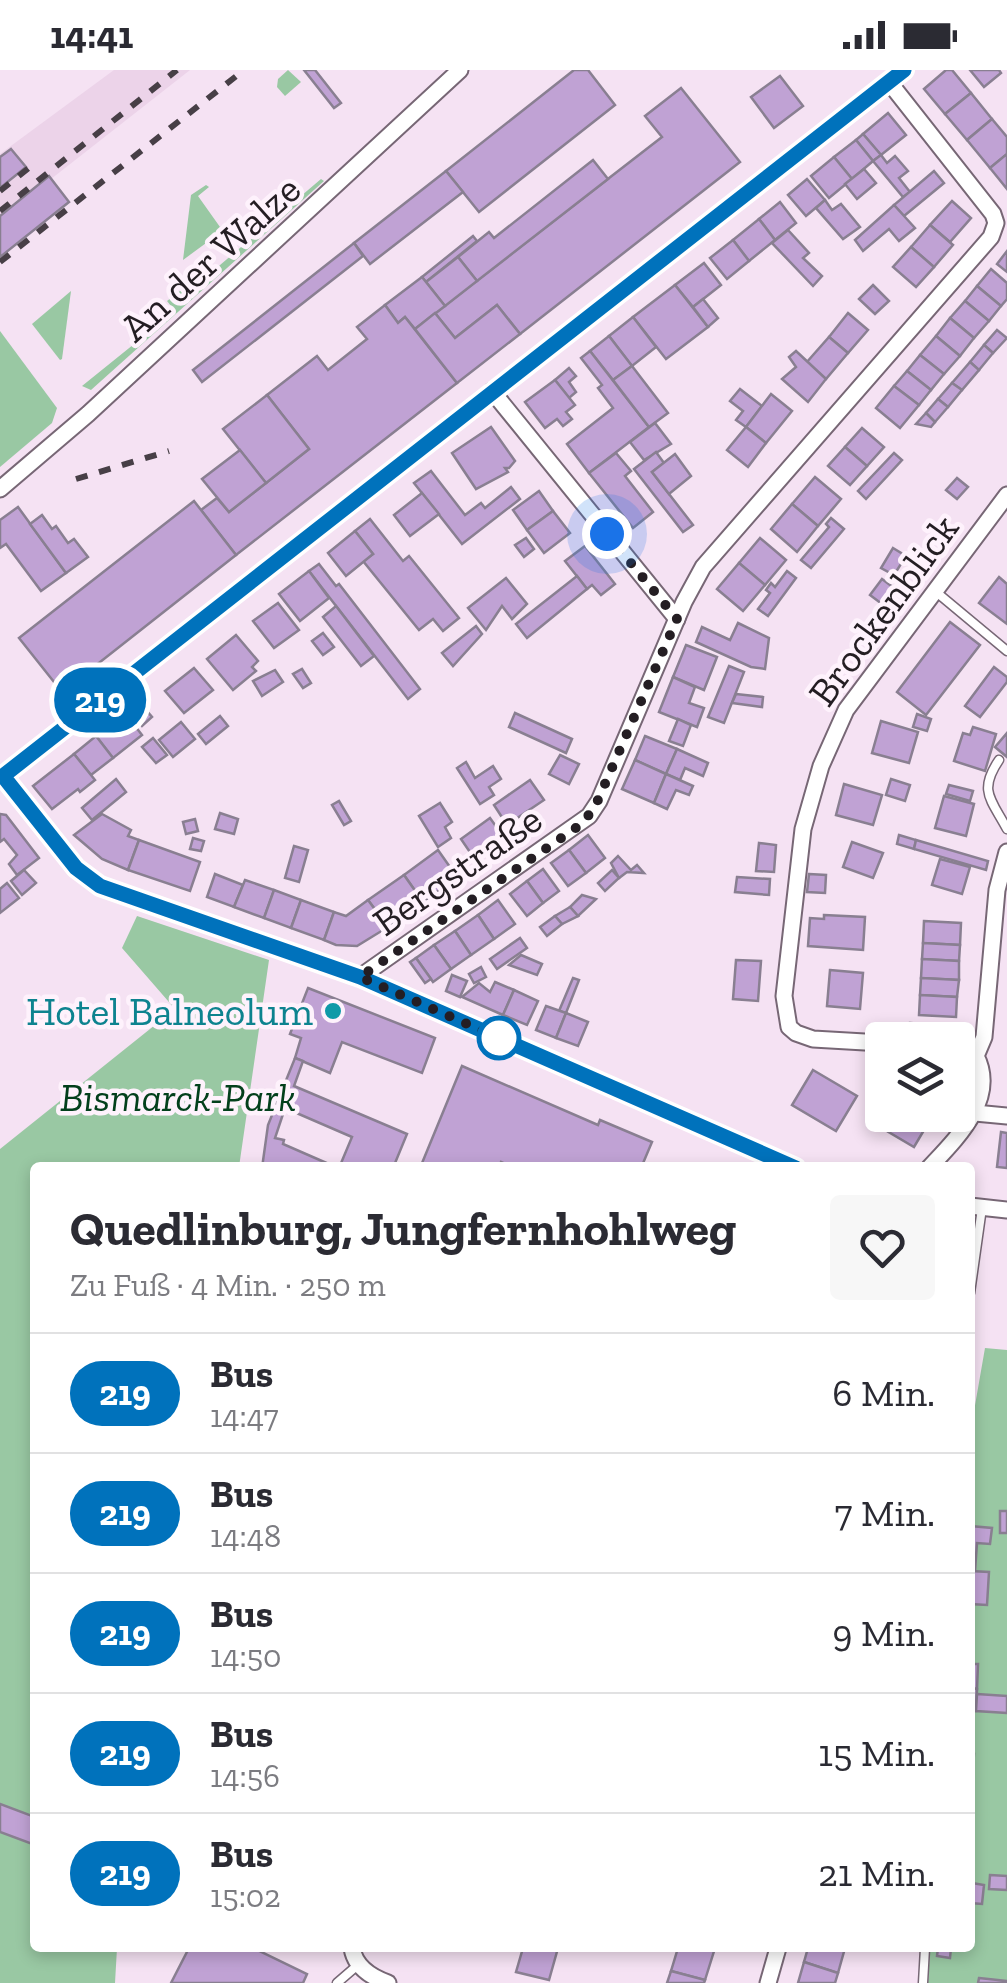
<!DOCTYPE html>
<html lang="de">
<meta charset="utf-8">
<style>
body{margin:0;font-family:"Zilla Slab",serif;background:#f7f7f7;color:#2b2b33;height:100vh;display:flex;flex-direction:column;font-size:38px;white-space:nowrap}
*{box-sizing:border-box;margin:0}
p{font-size:32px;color:#7c7c81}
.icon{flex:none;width:55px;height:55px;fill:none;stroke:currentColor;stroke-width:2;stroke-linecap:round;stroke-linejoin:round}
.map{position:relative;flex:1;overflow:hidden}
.side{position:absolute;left:30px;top:1092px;width:945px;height:790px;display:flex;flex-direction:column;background:#fff;border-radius:10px;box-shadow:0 5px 15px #0003}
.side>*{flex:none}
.badge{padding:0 20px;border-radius:32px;font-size:35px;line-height:65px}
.buttons{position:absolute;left:865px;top:952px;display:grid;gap:20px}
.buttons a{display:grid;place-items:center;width:110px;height:110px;border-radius:10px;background:#fff;box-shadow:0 5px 15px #0003;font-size:50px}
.you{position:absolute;width:50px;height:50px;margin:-25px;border:8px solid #fff;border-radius:50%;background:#1a73e8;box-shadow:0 0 0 15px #1a73e833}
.map>.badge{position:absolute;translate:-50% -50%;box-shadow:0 0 0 5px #fff}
.round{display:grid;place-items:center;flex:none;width:105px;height:105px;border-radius:10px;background:#f7f7f7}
.head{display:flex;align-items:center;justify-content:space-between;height:170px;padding:0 40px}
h1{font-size:48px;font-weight:700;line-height:75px}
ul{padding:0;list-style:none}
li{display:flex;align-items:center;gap:30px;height:120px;padding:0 40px;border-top:2px solid #e1e1e2}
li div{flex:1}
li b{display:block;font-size:38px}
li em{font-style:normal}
li .badge{min-width:110px;font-weight:700;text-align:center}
.status{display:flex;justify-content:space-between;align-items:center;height:70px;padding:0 50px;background:#fff;direction:ltr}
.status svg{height:28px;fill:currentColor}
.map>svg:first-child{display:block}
</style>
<div class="status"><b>14:41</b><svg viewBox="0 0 49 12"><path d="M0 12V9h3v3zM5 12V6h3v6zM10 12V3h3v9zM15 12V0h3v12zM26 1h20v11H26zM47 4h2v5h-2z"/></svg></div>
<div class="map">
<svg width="1007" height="1913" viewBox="0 0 1007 1913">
<rect width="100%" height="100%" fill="#f5e2f3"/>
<polygon fill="#ecd3e9" points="114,0 190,0 0,149 0,84"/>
<g fill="#99c8a3">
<polygon points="288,0 301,12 285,26 277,17 278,9"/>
<polygon points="321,109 324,111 91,320 82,316 175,241 167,231 180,221 186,224"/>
<polygon points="206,115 209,117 198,126 220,157 233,148 236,151 183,190 191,125"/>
<polygon points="71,221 62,289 60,290 32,254"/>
<polygon points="0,261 57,338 52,353 0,397"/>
<polygon points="137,846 269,890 239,1097 35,1098 35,1878 117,1878 115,1913 0,1913 0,1079 175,939 122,878"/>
<polygon points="985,1278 1007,1280 1007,1913 928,1913 930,1878 970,1878 970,1364"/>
</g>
<g fill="#c0a2d4" stroke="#897f91" stroke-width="2.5">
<polygon points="304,0 315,0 341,33 334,38"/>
<polygon points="574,0 588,0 615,35 479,142 446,101"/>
<polygon points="946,0 952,0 971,23 945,44 924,19"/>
<polygon points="970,0 999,0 1001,3 984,17"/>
<polygon points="780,6 803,36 774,58 751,27"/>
<polygon points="681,18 740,92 520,264 497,235 455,268 435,243 662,67 645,46"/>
<polygon points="971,23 992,49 967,70 945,44"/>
<polygon points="888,43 906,65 881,85 863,64"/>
<polygon points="992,49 1007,67 1007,84 990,98 967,70"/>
<polygon points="863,64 881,85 873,91 856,70"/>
<polygon points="856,70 873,91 852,109 834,87"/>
<polygon points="11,79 26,97 0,118 0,87"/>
<polygon points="1007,84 1007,119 990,98"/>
<polygon points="881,85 887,93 895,86 908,101 899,108 910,122 903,127 873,91"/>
<polygon points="834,87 852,109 829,128 811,106"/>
<polygon points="593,90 608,109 477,211 458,187 489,162 494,168"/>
<polygon points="864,99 876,113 857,129 845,114"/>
<polygon points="446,101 463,122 370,194 354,173"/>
<polygon points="934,101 944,113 904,146 894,135"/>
<polygon points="49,106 69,132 0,187 0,146"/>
<polygon points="807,109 825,130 806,146 788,125"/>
<polygon points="825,130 832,140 841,134 860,157 843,169 816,138"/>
<polygon points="952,131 971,148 950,172 930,155"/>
<polygon points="780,132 796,153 775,170 759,149"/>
<polygon points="894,135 915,158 899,171 889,159 863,181 855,170"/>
<polygon points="759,149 775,170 749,191 733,170"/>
<polygon points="930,155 953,175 934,197 911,177"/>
<polygon points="788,160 809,183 803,188 822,206 813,216 772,173"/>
<polygon points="473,166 477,171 426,212 422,207"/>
<polygon points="733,170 749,191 727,209 710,188"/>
<polygon points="354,173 363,186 202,312 193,300"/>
<polygon points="911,177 934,197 916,217 893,197"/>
<polygon points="1007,181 1007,202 997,194"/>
<polygon points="458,187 477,211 445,236 426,212"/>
<polygon points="704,193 721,215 693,237 675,215"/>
<polygon points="991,199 1007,213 1007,229 1001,236 977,216"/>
<polygon points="422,207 445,236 415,259 405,247 398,253 385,235"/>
<polygon points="675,215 708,257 666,289 633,247"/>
<polygon points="873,215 889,231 875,244 859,229"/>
<polygon points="977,216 1001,236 989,251 965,231"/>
<polygon points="703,229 718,248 708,257 693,237"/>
<polygon points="965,231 989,251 974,268 950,248"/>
<polygon points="385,235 398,253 405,247 457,313 236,485 201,440 217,428 229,442 309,379 267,325 317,286 328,300 367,269 357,257"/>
<polygon points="497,235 520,264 457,313 415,259 435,243 455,268"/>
<polygon points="848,243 868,260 848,283 829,267"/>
<polygon points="633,247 656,277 632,296 609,266"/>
<polygon points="950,248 974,268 960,286 936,266"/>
<polygon points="997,260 1007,268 993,283 984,275"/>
<polygon points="609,266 632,296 613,310 590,281"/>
<polygon points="936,266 960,286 944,304 920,285"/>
<polygon points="829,267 848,283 826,309 806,293"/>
<polygon points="984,275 993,283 979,300 970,292"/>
<polygon points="590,281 649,357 589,403 567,374 613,338 598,318 602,315 581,288"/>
<polygon points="796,281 826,309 808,332 782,309 796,297 789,287"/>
<polygon points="920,285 944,304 931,320 907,301"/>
<polygon points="970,292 979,300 962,320 952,313"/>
<polygon points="632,296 668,343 649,357 613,310"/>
<polygon points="569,298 576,306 569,312 576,322 569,328 555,310"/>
<polygon points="907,301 931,320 919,335 894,316"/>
<polygon points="555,310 575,335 566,342 572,349 563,356 557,349 545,358 525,332"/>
<polygon points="952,313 962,320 948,337 938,329"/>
<polygon points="894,316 919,335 900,358 876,338"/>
<polygon points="740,319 762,336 746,357 736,350 743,341 730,331"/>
<polygon points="771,324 792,341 766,373 746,357"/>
<polygon points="267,325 309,379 266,413 223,359"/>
<polygon points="938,329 948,337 935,352 926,343"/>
<polygon points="926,343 935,352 931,357 916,354"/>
<polygon points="655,353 671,374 644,390 630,372"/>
<polygon points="491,357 515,391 509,398 505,398 508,402 476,419 452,383"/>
<polygon points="746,357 766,373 748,397 727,380"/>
<polygon points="862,358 884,377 867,396 845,377"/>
<polygon points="845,377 867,396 850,415 828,396"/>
<polygon points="240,380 266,413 229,442 202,409"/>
<polygon points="656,382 664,393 652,402 693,455 683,462 634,399"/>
<polygon points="616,383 631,401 625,406 653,442 633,458 589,403"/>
<polygon points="894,383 902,390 866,429 858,421"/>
<polygon points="675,384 691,406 669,424 652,402"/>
<polygon points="431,401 465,445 481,433 485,438 511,417 520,429 462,474 414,413"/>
<polygon points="815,407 841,429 818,456 792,434"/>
<polygon points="957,408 968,417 957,429 946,420"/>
<polygon points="539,421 553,441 527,460 513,440"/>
<polygon points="422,423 439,444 410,466 394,445"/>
<polygon points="194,431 236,485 62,622 19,568"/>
<polygon points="792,434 818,456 797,482 771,459"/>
<polygon points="18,437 66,503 41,521 6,474 0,478 0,450"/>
<polygon points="553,441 570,463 544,483 527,460"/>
<polygon points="42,445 52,459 56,456 68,473 74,469 88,487 66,503 30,454"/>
<polygon points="831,448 844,459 811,498 801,490 829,457 826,454"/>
<polygon points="370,449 403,491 409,486 459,548 443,561 433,549 419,560 363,491 373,484 355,461"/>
<polygon points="355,461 373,484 346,506 328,483"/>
<polygon points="526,468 534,479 524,487 515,475"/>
<polygon points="760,468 786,490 765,515 739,493"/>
<polygon points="585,476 615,514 601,525 592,515 587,519 565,491"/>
<polygon points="893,478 906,486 894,505 881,498"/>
<polygon points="739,493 765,515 743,541 717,519"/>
<polygon points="319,494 336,516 339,514 420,619 408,629 309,501"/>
<polygon points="309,501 329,528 300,551 279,524"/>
<polygon points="787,501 796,508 768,546 758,539 770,523 766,520 771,513 775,517"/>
<polygon points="577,506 587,519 527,568 516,554"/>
<polygon points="999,507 1007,514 1007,554 979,533"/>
<polygon points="506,508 527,534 512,549 502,536 486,560 468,538"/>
<polygon points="882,509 898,521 886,537 870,525"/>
<polygon points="278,533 299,560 274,578 253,551"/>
<polygon points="336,536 374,586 361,596 323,547"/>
<polygon points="950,552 980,575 926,645 897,622"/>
<polygon points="738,553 769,568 765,599 751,597 696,572 702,557 730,570"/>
<polygon points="476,556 482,564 453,596 442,583"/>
<polygon points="323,563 334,577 323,585 312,571"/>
<polygon points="236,565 258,591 252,597 256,601 233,620 207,589"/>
<polygon points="686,575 717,587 704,620 673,607"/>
<polygon points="729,596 744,602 724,653 708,647"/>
<polygon points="994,597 1007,607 1007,612 980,647 965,636"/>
<polygon points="194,598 213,620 184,643 165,621"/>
<polygon points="302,599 311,613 303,618 293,604"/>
<polygon points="275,600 283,612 262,626 253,611"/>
<polygon points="673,607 695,617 689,633 704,638 697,657 659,642"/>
<polygon points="736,624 763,627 762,637 732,633"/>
<polygon points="140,633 152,647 142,656 130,642"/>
<polygon points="125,643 142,665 113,688 96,666"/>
<polygon points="515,643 572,669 566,683 509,657"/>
<polygon points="917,644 931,649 927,661 913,657"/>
<polygon points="220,646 228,656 206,674 198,664"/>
<polygon points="678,649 691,655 683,676 669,671"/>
<polygon points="881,651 918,662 909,693 872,683"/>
<polygon points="181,652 195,669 173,687 159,670"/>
<polygon points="973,657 996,664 985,701 954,691 963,663 970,665"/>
<polygon points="1007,663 1007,687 995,677"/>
<polygon points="96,666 113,688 91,705 74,684"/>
<polygon points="645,666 677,679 666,704 635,690"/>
<polygon points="153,668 167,685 156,693 142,677"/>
<polygon points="677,679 708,693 703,706 685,698 680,710 666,704"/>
<polygon points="74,684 95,710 80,722 78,719 52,739 33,716"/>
<polygon points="560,685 579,694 569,714 549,704"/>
<polygon points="635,690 666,704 654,733 622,719"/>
<polygon points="466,692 475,708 493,696 501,709 489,717 494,725 480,734 457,698"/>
<polygon points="666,704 693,716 689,725 676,720 667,739 654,733"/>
<polygon points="116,709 126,722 92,750 82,738"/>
<polygon points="891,709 910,715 905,731 886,725"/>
<polygon points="530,710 544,730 507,755 494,735"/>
<polygon points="844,714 882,725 873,755 836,745"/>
<polygon points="949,715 973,721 970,731 946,724"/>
<polygon points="944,726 974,734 966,766 935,758"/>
<polygon points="339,731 351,751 344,755 332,735"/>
<polygon points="440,733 452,752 445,757 451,768 438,777 419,746"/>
<polygon points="220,743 238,749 234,764 215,759"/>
<polygon points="0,744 6,745 39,788 17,805 9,794 17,785 4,769 0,772"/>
<polygon points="102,744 131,760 128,766 139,770 128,800 102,789 74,765"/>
<polygon points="490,748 505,769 476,791 461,769"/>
<polygon points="195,749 198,761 186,764 183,752"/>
<polygon points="588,765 605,788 586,803 569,780"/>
<polygon points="899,765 916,770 914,779 897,774"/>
<polygon points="193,768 204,771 201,781 190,779"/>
<polygon points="139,770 200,792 190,821 128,800"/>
<polygon points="916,770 988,791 986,800 914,779"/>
<polygon points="852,772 883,783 873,808 843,797"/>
<polygon points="759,773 776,775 774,802 756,801"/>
<polygon points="294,776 308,780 299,812 285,808"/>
<polygon points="438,780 457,807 423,832 404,805"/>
<polygon points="569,780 586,803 568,816 551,793"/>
<polygon points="618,786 631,800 637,795 644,803 627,802 619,808 611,793"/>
<polygon points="940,789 970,797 962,824 932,815"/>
<polygon points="543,799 559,821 543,833 527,811"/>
<polygon points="24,800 36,813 22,825 11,811"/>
<polygon points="612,800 619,808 605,821 598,813"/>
<polygon points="215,804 243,815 234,837 207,827"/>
<polygon points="809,804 826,805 825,823 807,822"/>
<polygon points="404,805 423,832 388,857 368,830"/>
<polygon points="737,807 770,809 769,825 735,822"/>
<polygon points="245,810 274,820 264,848 234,837"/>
<polygon points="527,811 543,833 527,846 510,824"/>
<polygon points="7,813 19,828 0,843 0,819"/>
<polygon points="274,820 301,830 291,858 264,848"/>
<polygon points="582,825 596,829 578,846 570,837"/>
<polygon points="301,830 334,842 324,870 291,858"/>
<polygon points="368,830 388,857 357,876 336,875 324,870 334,842 346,846"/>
<polygon points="498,830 515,854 494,869 478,845"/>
<polygon points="570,837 578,846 562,854 555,846"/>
<polygon points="478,845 494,869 471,885 455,861"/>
<polygon points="824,845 865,847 863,880 808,876 810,848 824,849"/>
<polygon points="555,846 562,854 547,866 540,857"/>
<polygon points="924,851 961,853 960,875 923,873"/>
<polygon points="455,861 471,885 451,899 434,875"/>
<polygon points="520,868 527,878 497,899 490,889"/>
<polygon points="923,873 960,875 959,891 922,889"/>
<polygon points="434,875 451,899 433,912 416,888"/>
<polygon points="521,885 542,894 537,905 509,895"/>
<polygon points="416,888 431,909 425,913 410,892"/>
<polygon points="922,889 959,891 959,910 921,908"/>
<polygon points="736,890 761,891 758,931 733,929"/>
<polygon points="481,897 486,907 474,913 469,904"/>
<polygon points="830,900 863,903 860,939 827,936"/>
<polygon points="452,905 467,911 460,927 446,921"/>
<polygon points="573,908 579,910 566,943 559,941"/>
<polygon points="921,908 959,910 957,927 920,925"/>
<polygon points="495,912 514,920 503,945 462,927 479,913 490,922"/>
<polygon points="308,918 435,968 422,1003 342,972 330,1003 295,988 301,968 290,964"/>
<polygon points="514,920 538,931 527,955 503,945"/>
<polygon points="920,925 957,927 956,947 919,945"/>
<polygon points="546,936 566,943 556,968 536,960"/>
<polygon points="566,943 588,952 578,976 556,968"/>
<polygon points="910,953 934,955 933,966 909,964"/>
<polygon points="295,988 303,991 294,1016 407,1064 393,1098 339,1098 352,1067 285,1038 275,1068 284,1070 283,1074 338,1098 262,1098 268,1055"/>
<polygon points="462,996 598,1055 600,1050 652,1072 641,1098 514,1098 501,1092 498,1098 452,1098 445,1095 444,1098 420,1098"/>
<polygon points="813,1000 857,1026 836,1061 792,1035"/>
<polygon points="882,1030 882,1045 933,1045 914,1077 870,1051"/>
<polygon points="1001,1062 1007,1063 1007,1098 997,1097"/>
<rect x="1000" y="1441" width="7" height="22"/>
<polygon points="970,1456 992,1458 990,1474 977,1473 975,1501 970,1501"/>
<polygon points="970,1501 989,1502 987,1535 970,1534"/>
<polygon points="970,1594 978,1594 977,1619 970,1618"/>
<polygon points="970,1618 977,1619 976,1641 970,1641"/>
<polygon points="977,1624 1007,1626 1007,1643 976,1641"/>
<polygon points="970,1684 974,1684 970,1737"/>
<polygon points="0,1734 35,1747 35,1775 0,1762"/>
<polygon points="990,1805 1007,1806 1007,1820 989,1819"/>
<polygon points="972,1813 984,1815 982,1834 970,1833"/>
<polygon points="189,1878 253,1878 307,1904 303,1913 171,1913"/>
<polygon points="523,1878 558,1878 549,1910 516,1902"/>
<polygon points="678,1878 715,1878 705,1910 671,1901"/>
<polygon points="808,1878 845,1878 838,1903 804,1892"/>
<polygon points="938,1878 951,1878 950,1888 937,1886"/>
<polygon points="804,1892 838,1903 835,1913 798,1913"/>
<polygon points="671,1901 705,1910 704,1913 667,1913"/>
<polygon points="979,1908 1007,1911 1007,1913 978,1913"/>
</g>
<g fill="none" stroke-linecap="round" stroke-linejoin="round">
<g stroke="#776775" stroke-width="11">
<g id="service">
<polyline points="935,521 1007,581"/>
<path d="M999,690C978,721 991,729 1007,759"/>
<polyline points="970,1223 982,1138"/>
<polyline points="337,1913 359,1894"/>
<polyline points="923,1913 925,1878"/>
</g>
</g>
<g stroke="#776775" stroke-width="19">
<g id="minor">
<polyline points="492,321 677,549"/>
<polyline points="0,419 88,344 460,0"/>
<polyline points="3,706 77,798 100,816 360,907 796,1098"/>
<polyline points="0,709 904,0"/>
<polyline points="360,907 589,746 599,731 684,532 703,497 991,167 996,153 993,144 889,12"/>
<polyline points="882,973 813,969 796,963 789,957 784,926 803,759 821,696 846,640 1007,425"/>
<polyline points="958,978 970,981 976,986"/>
<polyline points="975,1043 1007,1046"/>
<path d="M929,1098C956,1069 998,1029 976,986L984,967L997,820L1007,782"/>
<polyline points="970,1136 1007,1140"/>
<path d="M352,1878C355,1897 371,1907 388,1913"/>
<polyline points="768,1913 778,1878"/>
</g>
</g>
<use href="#service" stroke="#fff" stroke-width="8"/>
<use href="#minor" stroke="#fff" stroke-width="15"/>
<g stroke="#473f46" stroke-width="6" stroke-dasharray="12 12" stroke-linecap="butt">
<polyline points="0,121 35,93"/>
<polyline points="0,141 177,0"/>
<polyline points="0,192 244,0"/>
<polyline points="76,409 169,381"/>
</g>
</g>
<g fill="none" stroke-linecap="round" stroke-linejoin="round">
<g stroke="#fff" stroke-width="22">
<polyline id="line" points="796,1098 360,907 100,816 76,798 3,706 904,0"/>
</g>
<use href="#line" stroke="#0072bc" stroke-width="15"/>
<polyline stroke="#241e23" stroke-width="10" stroke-dasharray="0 18" points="499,968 360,907 580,755 594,739 677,549 607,464"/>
</g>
<circle fill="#0f9aa8" stroke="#fef2fc" stroke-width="4" cx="333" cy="941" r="10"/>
<circle fill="#fff" stroke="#0072bc" stroke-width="5" cx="499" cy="968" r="20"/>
<g text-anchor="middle" stroke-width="9" stroke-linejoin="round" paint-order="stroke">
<g font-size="40" fill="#241e23" stroke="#fef2fc">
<text transform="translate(210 188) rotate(-42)" y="14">An der Walze</text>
<text transform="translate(883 540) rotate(-54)" y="14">Brockenblick</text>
<text transform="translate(457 800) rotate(-35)" y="14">Bergstraße</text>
</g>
<g font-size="40" fill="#0d838f" stroke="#fef2fc" text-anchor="end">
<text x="313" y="955">Hotel Balneolum</text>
</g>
<g font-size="40" font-style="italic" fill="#03401c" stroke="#fef2fc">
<text x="178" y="1041">Bismarck-Park</text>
</g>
</g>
</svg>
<div class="buttons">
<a><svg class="icon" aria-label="layers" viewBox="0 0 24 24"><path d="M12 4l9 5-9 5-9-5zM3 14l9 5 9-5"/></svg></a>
</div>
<div class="you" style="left:607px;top:464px"></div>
<b class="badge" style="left:100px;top:630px;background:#0072bc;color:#fff">219</b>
<section class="side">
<div class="head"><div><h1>Quedlinburg, Jungfernhohlweg</h1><p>Zu Fuß · 4 Min. · 250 m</p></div><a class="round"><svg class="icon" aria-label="heart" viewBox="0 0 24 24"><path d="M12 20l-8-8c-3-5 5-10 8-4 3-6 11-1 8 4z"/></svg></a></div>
<ul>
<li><span class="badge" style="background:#0072bc;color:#fff">219</span><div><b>Bus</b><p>14:47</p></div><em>6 Min.</em></li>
<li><span class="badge" style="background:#0072bc;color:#fff">219</span><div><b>Bus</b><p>14:48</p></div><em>7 Min.</em></li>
<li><span class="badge" style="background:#0072bc;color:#fff">219</span><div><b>Bus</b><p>14:50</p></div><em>9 Min.</em></li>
<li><span class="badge" style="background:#0072bc;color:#fff">219</span><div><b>Bus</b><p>14:56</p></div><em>15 Min.</em></li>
<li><span class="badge" style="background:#0072bc;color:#fff">219</span><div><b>Bus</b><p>15:02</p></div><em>21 Min.</em></li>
</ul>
</section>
</div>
